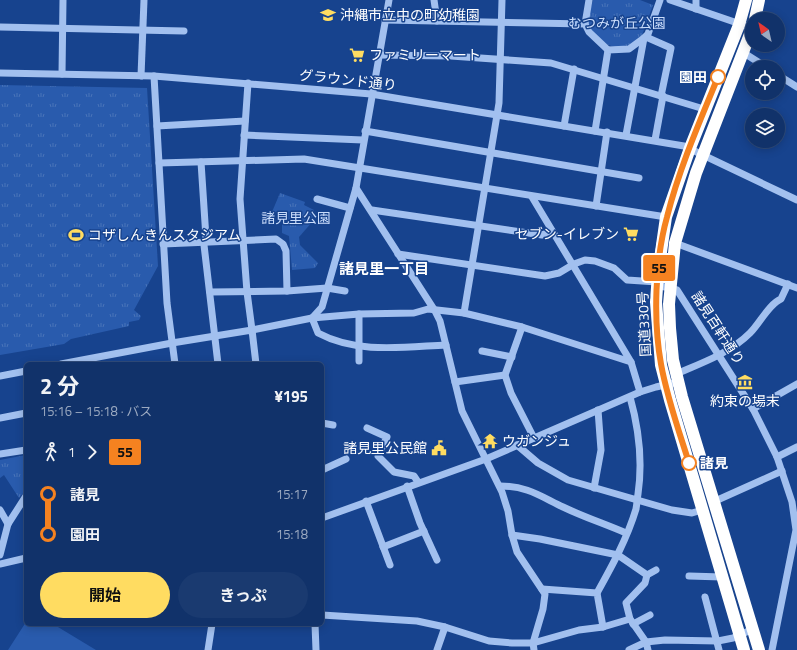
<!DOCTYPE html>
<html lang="ja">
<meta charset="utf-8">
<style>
body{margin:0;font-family:"Titillium Web","Noto Sans JP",sans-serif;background:#1a3a70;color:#f1f3f6;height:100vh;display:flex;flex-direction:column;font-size:15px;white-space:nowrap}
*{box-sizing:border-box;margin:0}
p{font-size:13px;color:#9caac1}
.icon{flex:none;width:22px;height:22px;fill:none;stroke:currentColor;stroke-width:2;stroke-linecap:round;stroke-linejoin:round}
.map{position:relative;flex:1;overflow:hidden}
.sheet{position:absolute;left:24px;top:362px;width:300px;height:264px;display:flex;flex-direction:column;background:#11326a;border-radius:6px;box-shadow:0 2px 10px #0003,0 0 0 1px #304d7e}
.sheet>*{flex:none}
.badge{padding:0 8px;border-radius:3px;font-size:14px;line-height:26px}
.needle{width:26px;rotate:326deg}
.controls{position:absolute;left:745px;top:12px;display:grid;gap:8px}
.controls a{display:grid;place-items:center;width:40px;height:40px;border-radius:50%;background:#11326a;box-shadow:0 2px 10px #0003,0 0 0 1px #304d7e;font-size:20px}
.map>.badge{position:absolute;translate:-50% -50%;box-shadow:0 0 0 2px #fff}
.legs{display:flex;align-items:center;gap:6px;height:44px;padding:0 16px;font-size:13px}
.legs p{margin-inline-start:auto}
.summary{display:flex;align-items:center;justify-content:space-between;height:68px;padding:0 16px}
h1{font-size:22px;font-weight:700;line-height:30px}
.cta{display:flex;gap:8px;margin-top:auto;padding:8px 16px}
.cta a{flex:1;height:46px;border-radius:24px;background:#ffdc61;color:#111;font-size:16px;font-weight:700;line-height:46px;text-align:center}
.cta a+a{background:#1a3a70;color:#f1f3f6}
ul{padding:0 16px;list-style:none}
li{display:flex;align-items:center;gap:14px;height:40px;font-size:15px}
li i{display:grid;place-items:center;width:6px;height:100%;margin:0 5px;background:currentColor}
li i::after{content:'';width:10px;height:10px;margin:-5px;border:3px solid;border-radius:50%;background:#11326a}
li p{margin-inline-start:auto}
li:first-child i{background:linear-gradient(#0000 50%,currentColor 0)}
li:last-child i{background:linear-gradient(currentColor 50%,#0000 0)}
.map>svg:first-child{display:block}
</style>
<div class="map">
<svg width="797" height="650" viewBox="0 0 797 650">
<defs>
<pattern id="park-tufts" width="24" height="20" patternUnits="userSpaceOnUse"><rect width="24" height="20" fill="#295bad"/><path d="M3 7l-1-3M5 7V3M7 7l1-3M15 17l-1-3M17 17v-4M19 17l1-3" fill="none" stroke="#4974b9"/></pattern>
</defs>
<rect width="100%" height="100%" fill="#17438e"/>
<polygon fill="#295bad" points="26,622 26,624 53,624 96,650 8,650"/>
<g fill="url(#park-tufts)">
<path d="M593,0H640L653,5L641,38C637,40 633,44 628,46C613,51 592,40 589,24C588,15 591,8 593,0Z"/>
<polygon points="0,85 147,88 158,266 134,310 141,316 139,320 129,322 129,326 71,339 64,344 0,355"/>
<polygon points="280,193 305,202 304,205 314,210 313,221 299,237 300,245 318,263 315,268 292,270 289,236 282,233 282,213 272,212"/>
<polygon points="26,455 26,490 19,498 4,475 0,478 0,460"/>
</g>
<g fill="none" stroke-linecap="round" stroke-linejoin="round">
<g stroke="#a2c0ef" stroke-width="7">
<polyline points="389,0 356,188 435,311 440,321 462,411 502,492 508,511 512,535 517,552 545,594 543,609 533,643 534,650"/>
<polyline points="434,0 437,21"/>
<polyline points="670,0 752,28"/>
<polyline points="696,9 696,0"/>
<polyline points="385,20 585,24 589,32 608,50"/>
<polyline points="585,24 589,0"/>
<polyline points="0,27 184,31"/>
<polyline points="646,37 671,48 661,96"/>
<polyline points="744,53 766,67"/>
<polyline points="379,55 451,56 551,63 704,109"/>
<polyline points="0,73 154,76 371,94 684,146 797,200"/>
<polyline points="62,74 63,0"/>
<polyline points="778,75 797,87"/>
<polyline points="141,76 144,0"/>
<polyline points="154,76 167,303 175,364"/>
<polyline points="248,83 240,199 247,292 252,330 312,318 359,314 414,313 428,309 464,313 522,327 631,362"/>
<polyline points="157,126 245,121"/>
<polyline points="564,126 574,69"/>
<polyline points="365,131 639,178"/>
<polyline points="595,131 608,50 629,49 644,38"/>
<polyline points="244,135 363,140"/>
<polyline points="626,135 644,38 648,34 660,0"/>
<polyline points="655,140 663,96"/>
<polyline points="201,162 206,238 204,245 218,364"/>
<polyline points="159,163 304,159 666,217"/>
<polyline points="532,197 631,362 640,392"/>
<polyline points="317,199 350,208"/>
<polyline points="596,206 607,132"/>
<polyline points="372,210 542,235 552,231"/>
<polyline points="675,243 797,288"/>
<polyline points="163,244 276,239 283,244 286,251 287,291"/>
<polyline points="398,254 545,276 559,273 574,264 585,260 595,261 614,268 627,280 657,282"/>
<polyline points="657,285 677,290 753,409 777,457 792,502 796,530 772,650"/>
<polyline points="210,292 287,291 327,288 345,291"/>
<polyline points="464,313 499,103 502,0"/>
<path d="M312,318L318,333C357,354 403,347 446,345"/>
<polyline points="312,318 322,307 356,188"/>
<polyline points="522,327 505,375 511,393 534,438"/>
<polyline points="482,351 512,357"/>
<polyline points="359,361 359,314"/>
<polyline points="61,364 172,343 252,330 256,364"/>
<path d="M676,374C702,363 730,353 750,333C760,323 769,304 781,299L788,284"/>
<polyline points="0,376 26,371"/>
<polyline points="455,382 505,375"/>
<polyline points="753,409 797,384"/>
<polyline points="0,418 26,413"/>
<polyline points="322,423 333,425"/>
<polyline points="367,428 387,437 378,456 394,472 414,476 418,482"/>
<polyline points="517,445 538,463 568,480 672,510 692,513 702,510"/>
<polyline points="0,454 26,450"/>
<polyline points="777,457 797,447"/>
<polyline points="322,470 346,459"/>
<polyline points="407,486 420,523 437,560"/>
<path d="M500,486C527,486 540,496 563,507C584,517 605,524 626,533"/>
<polyline points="594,488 601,450 598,410"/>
<polyline points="366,501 390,565"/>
<polyline points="713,502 782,471"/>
<polyline points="0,510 8,524"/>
<polyline points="322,518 486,459 640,392 656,387 678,382"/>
<polyline points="512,535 540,539 618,555 647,575 645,583 626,603 630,619 646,642 648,650"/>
<polyline points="383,547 424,531"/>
<polyline points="0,555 8,524 26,496"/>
<polyline points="0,564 26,558"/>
<polyline points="647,575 656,570"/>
<polyline points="689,576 722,577"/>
<polyline points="542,589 597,593 603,627"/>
<path d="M597,593C612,566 627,539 636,509C637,504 637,499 638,494C643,460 639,429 630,397"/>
<polyline points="705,597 719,650"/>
<polyline points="322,615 417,621 445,627 489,641 512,643 533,643 579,630 603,627 630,619"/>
<polyline points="315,624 316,650"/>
<polyline points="633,624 650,615"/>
<polyline points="208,650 212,624"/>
<polyline points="437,650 445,627"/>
<polyline points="629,650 646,642 665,640 718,641 733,638 753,629"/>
</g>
<g stroke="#fff" stroke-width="12">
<polyline points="755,19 759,0"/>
<polyline points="752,29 696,173 675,243 669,304 670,328 673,360 682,397 759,650"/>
<polyline points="744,650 670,400 661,365 656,302 658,273 666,217 690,148 739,25 746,0"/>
</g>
</g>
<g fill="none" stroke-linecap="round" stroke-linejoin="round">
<g stroke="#fff" stroke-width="9">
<path id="line-1" d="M689,463C679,431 667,398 661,364C653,320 655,260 667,217C679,169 699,123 718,77"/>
</g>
<use href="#line-1" stroke="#f58220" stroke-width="6"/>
</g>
<defs>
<g id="school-bare" transform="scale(1.2)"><path d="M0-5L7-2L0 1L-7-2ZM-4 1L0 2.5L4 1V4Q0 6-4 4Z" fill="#ffdc61" stroke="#17438e" stroke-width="2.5" paint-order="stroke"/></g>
<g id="supermarket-bare" transform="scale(1.2)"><path d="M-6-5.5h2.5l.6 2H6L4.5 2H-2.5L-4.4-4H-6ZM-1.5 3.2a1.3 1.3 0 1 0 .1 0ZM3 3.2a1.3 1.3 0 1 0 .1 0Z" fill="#ffdc61" stroke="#17438e" stroke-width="2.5" paint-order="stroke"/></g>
<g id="stadium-bare" transform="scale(1.2)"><path d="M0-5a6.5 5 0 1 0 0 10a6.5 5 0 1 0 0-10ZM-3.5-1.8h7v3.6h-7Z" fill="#ffdc61" stroke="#17438e" stroke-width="2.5" paint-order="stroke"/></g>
<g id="museum-bare" transform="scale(1.2)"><path d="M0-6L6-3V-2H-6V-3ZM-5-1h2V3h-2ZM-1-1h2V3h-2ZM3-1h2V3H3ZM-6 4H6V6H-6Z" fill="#ffdc61" stroke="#17438e" stroke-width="2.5" paint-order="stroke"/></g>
<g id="temple-bare" transform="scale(1.2)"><path d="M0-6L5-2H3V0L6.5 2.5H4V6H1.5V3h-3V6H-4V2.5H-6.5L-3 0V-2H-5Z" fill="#ffdc61" stroke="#17438e" stroke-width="2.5" paint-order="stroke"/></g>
<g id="civic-bare" transform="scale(1.2)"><path d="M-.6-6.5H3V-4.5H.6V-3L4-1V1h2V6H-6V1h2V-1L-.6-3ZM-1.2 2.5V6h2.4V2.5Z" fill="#ffdc61" stroke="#17438e" stroke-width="2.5" paint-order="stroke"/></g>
</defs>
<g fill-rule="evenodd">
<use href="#school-bare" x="328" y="15"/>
<use href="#supermarket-bare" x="357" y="55"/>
<use href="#supermarket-bare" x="631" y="234"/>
<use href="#stadium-bare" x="76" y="235"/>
<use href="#museum-bare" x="745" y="382"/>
<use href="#temple-bare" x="490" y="441"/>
<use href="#civic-bare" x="439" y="448"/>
</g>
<g fill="#fff" stroke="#f58220" stroke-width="2">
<circle cx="718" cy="77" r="7"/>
<circle cx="689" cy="463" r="7"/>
</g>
<g text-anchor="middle" stroke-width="3" stroke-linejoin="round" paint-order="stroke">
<g font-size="14" fill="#fff" stroke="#17438e" text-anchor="start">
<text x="340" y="20">沖縄市立中の町幼稚園</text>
<text x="369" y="60">ファミリーマート</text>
<text x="619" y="239" text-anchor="end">セブン-イレブン</text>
<text x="88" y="240">コザしんきんスタジアム</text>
<text x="745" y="406" text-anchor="middle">約束の場末</text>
<text x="502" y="446">ウガンジュ</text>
<text x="427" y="453" text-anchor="end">諸見里公民館</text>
</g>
<g font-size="14" fill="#c9dcfb" stroke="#17438e">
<text x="617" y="28">むつみが丘公園</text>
<text x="296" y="223">諸見里公園</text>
</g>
<g font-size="14" font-weight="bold" fill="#fff" stroke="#17438e" text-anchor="end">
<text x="707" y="82">園田</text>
<text x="700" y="468" text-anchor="start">諸見</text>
</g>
<g font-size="14" fill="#fff" stroke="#17438e">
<text transform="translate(348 80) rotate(6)" y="5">グラウンド通り</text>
<text transform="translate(644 324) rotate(-93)" y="5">国道330号</text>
<text transform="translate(718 328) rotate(57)" y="5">諸見百軒通り</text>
</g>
<g font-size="15" font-weight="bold" fill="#fff" stroke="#17438e">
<text x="384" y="274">諸見里一丁目</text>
</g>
</g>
</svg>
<div class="controls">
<a><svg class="needle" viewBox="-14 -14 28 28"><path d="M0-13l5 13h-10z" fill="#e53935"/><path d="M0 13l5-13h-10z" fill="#9caac1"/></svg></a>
<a><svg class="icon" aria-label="locate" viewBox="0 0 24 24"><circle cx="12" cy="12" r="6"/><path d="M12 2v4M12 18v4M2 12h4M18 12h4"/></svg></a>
<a><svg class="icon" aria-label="layers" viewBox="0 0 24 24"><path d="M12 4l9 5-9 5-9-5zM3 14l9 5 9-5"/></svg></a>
</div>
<b class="badge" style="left:659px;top:268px;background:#f58220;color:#111">55</b>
<section class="sheet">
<div class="summary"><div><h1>2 分</h1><p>15:16 – 15:18 · バス</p></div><b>¥195</b></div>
<div class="legs"><svg class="icon" aria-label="walk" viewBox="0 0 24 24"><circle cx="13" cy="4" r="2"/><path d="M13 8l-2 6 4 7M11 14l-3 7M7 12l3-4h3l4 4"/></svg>1<svg class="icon" aria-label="forward" viewBox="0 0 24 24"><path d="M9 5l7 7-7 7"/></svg><b class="badge" style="background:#f58220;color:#111">55</b></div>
<ul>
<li><i style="color:#f58220"></i><b>諸見</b><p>15:17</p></li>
<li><i style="color:#f58220"></i><b>園田</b><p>15:18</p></li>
</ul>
<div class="cta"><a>開始</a><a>きっぷ</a></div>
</section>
</div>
